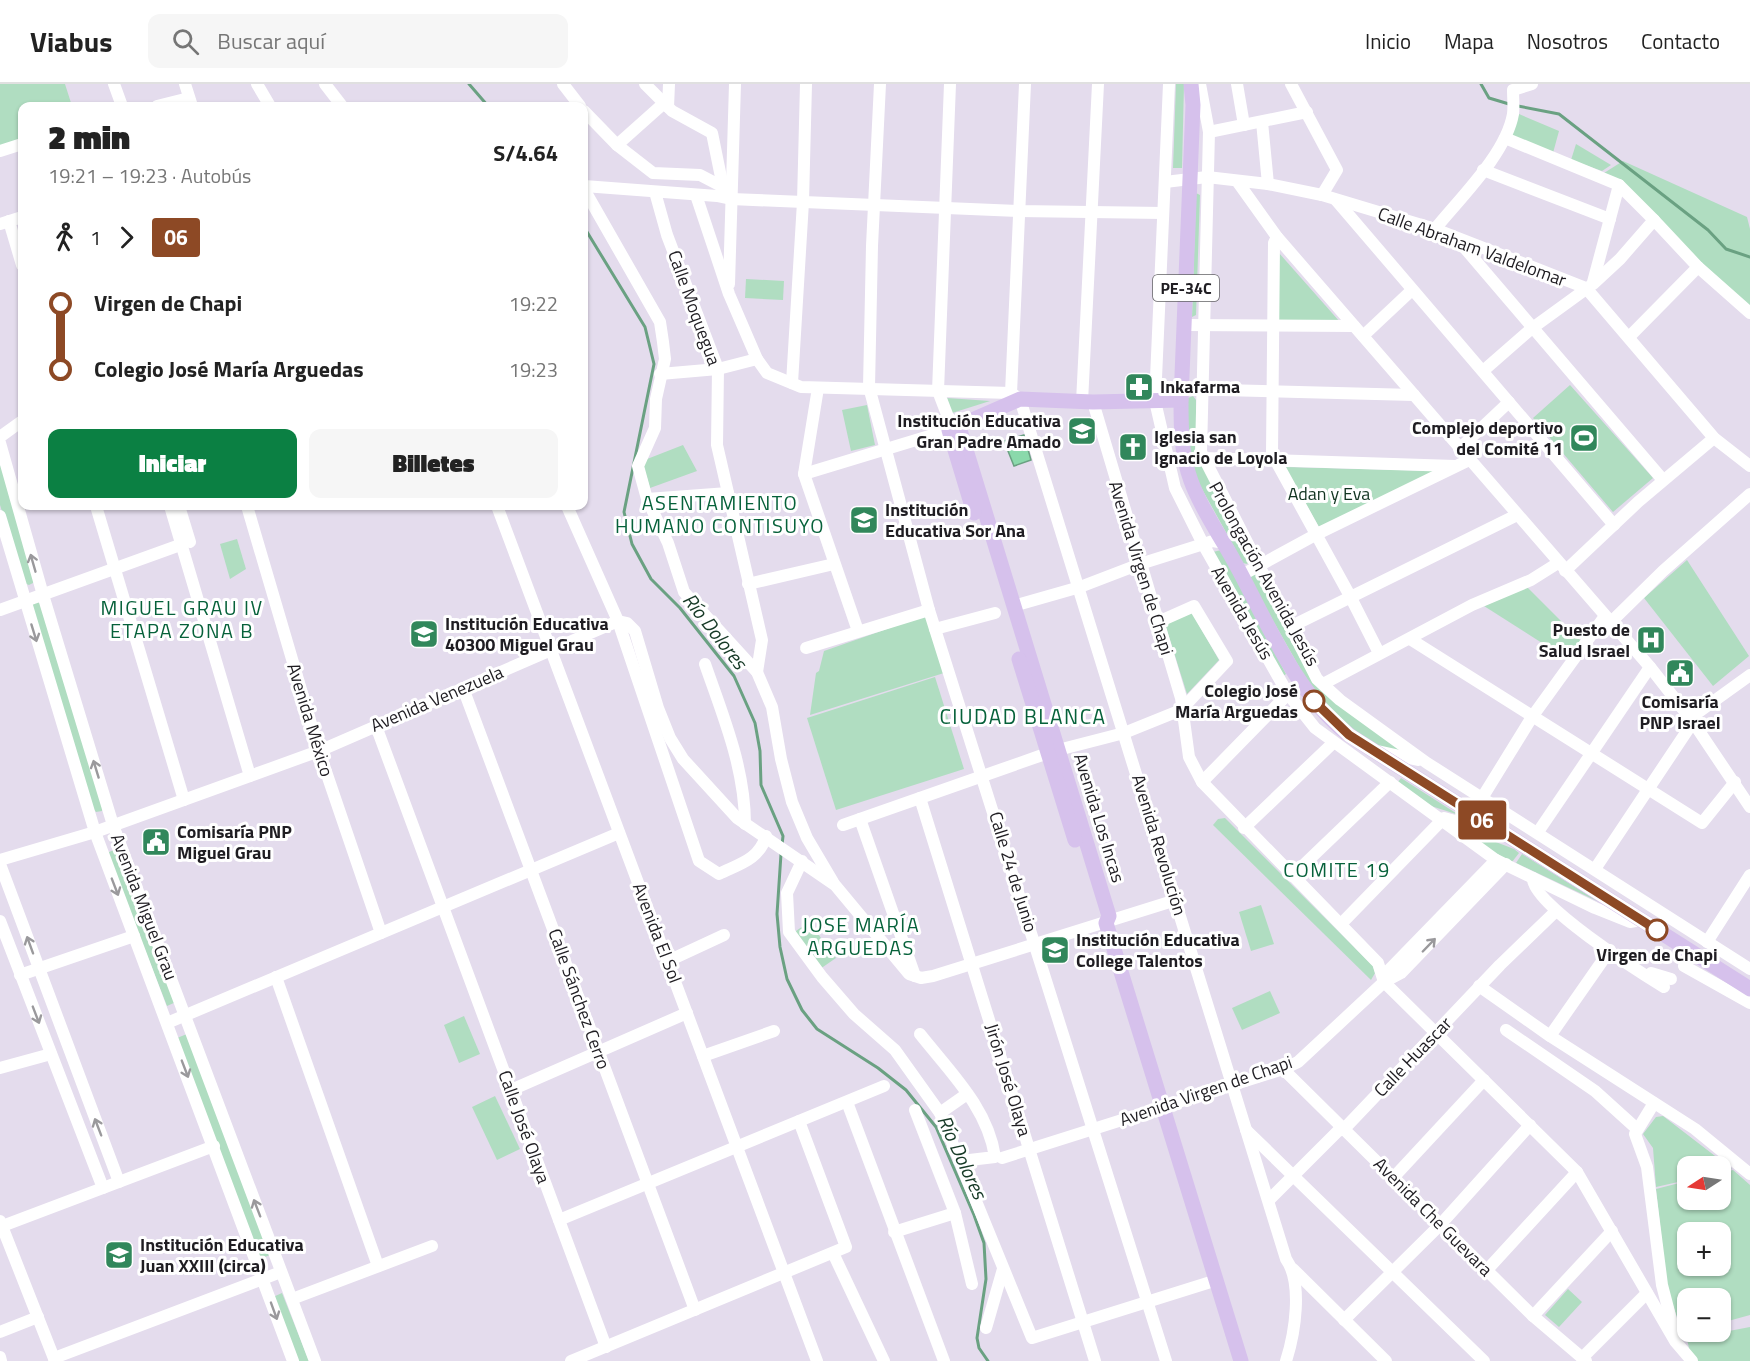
<!DOCTYPE html>
<html lang="es">
<meta charset="utf-8">
<style>
body{margin:0;font-family:"Titillium Web",sans-serif;background:#f6f6f6;color:#222;height:100vh;display:flex;flex-direction:column;font-size:22px;white-space:nowrap}
*{box-sizing:border-box;margin:0}
p{font-size:20px;color:#767676}
.icon{flex:none;width:33px;height:33px;fill:none;stroke:currentColor;stroke-width:2;stroke-linecap:round;stroke-linejoin:round}
.map{position:relative;flex:1;overflow:hidden}
.sheet{position:absolute;left:18px;top:18px;width:570px;height:408px;display:flex;flex-direction:column;background:#fff;border-radius:12px;box-shadow:0 2px 4px #0004}
.sheet>*{flex:none}
.badge{padding:0 12px;border-radius:4px;font-size:21px;line-height:39px}
.needle{width:39px;rotate:258deg}
.buttons{position:absolute;left:1677px;top:1072px;display:grid;gap:12px}
.buttons a{display:grid;place-items:center;width:54px;height:54px;border-radius:12px;background:#fff;box-shadow:0 2px 4px #0004;font-size:30px}
.map>.badge{position:absolute;translate:-50% -50%;box-shadow:0 0 0 3px #fff}
.legs{display:flex;align-items:center;gap:9px;height:66px;padding:0 30px;font-size:20px}
.legs p{margin-inline-start:auto}
.overview{display:flex;align-items:center;justify-content:space-between;height:102px;padding:0 30px}
h1{font-size:33px;font-weight:800;line-height:45px}
.action{display:flex;gap:12px;margin-top:auto;padding:12px 30px}
.action a{flex:1;height:69px;border-radius:12px;background:#0b8043;color:#fff;font-size:24px;font-weight:800;line-height:69px;text-align:center}
.action a+a{background:#f6f6f6;color:#222}
ul{padding:0 30px;list-style:none}
li{display:flex;align-items:center;gap:21px;height:66px;font-size:22px}
li i{display:grid;place-items:center;width:9px;height:100%;margin:0 8px;background:currentColor}
li i::after{content:'';width:15px;height:15px;margin:-8px;border:4px solid;border-radius:50%;background:#fff}
li p{margin-inline-start:auto}
li:first-child i{background:linear-gradient(#0000 50%,currentColor 0)}
li:last-child i{background:linear-gradient(currentColor 50%,#0000 0)}
header{display:flex;align-items:center;gap:36px;box-sizing:border-box;height:84px;padding:0 30px;background:#fff;border-bottom:2px solid #e0e0e0}
header strong{font-size:28px}
nav{display:flex;gap:33px;margin-inline-start:auto;font-size:21px}
.search{width:420px;height:54px;background:#f6f6f6;display:flex;align-items:center;gap:15px;box-sizing:border-box;padding:0 21px;border-radius:12px;color:#767676;font-size:22px}
.map>svg:first-child{display:block}
</style>
<header>
<strong>Viabus</strong>
<div class="search"><svg class="icon" aria-label="search" viewBox="0 0 24 24"><circle cx="10" cy="10" r="6"/><path d="M15 15l6 6"/></svg>Buscar aquí</div>
<nav><a>Inicio</a><a>Mapa</a><a>Nosotros</a><a>Contacto</a></nav>
</header>
<div class="map">
<svg width="1750" height="1277" viewBox="0 0 1750 1277">
<rect width="100%" height="100%" fill="#e4dced"/>
<g fill="#b0ddc1" fill-rule="evenodd">
<polygon points="0,0 65,0 72,22 22,22 22,60 0,67"/>
<polygon points="1176,0 1184,0 1182,84 1173,84"/>
<polygon points="1519,30 1559,47 1553,69 1510,51"/>
<polygon points="1576,60 1611,81 1602,87 1571,76"/>
<polygon points="1623,77 1747,133 1750,145 1750,223 1604,89"/>
<polygon points="1196,109 1200,111 1196,231 1192,233"/>
<polygon points="1279,169 1340,238 1278,236"/>
<polygon points="746,195 784,197 783,216 745,214"/>
<polygon points="1570,301 1653,394 1613,428 1533,334"/>
<polygon points="1193,312 1196,316 1196,366 1249,477 1247,480 1243,479 1197,396 1187,359 1188,314"/>
<polygon points="947,314 990,317 949,330"/>
<polygon points="867,321 875,361 851,367 842,326"/>
<polygon points="683,361 697,387 650,404 642,377"/>
<polygon points="0,379 35,494 33,499 29,501 24,499 0,421"/>
<polygon points="1285,383 1436,387 1319,443"/>
<polygon points="237,455 246,485 230,495 220,460"/>
<polygon points="1221,466 1286,590 1283,592 1213,468"/>
<polygon points="1687,476 1749,572 1713,602 1644,514"/>
<polygon points="1256,488 1309,583 1403,667 1374,662 1333,628 1306,595 1249,494"/>
<polygon points="1527,503 1581,557 1567,575 1484,522"/>
<polygon points="38,518 42,521 104,721 102,727 96,728 91,722 32,520"/>
<polygon points="1192,529 1219,576 1187,610 1165,540"/>
<polygon points="927,531 944,589 810,631 816,589 819,587 824,567"/>
<polygon points="935,593 964,685 836,726 807,634"/>
<polygon points="1401,694 1459,731 1431,722 1398,698"/>
<polygon points="1225,734 1373,882 1375,889 1371,896 1213,741 1218,735"/>
<polygon points="1462,745 1514,765 1519,769 1512,778 1495,769"/>
<polygon points="116,765 176,918 167,922 107,769"/>
<polygon points="1522,770 1599,818 1516,779"/>
<polygon points="1261,821 1274,860 1251,867 1239,828"/>
<polygon points="809,838 836,874 820,885 793,849"/>
<polygon points="1270,907 1280,929 1242,946 1232,924"/>
<polygon points="464,932 480,970 459,979 444,941"/>
<polygon points="187,950 270,1171 260,1175 177,954"/>
<polygon points="495,1012 520,1065 497,1076 472,1023"/>
<polygon points="1663,1032 1732,1085 1721,1088 1720,1083 1688,1083 1687,1096 1656,1103 1653,1064 1643,1050 1656,1033"/>
<path d="M1733,1086L1750,1101V1231L1721,1239L1720,1215H1688L1687,1248L1682,1249L1667,1203L1656,1105L1687,1097L1688,1116H1720L1721,1089ZM1688,1149H1720V1182H1688Z"/>
<polygon points="1568,1205 1582,1218 1559,1243 1545,1231"/>
<polygon points="282,1209 309,1277 298,1277 273,1213"/>
<polygon points="1750,1243 1750,1277 1698,1277 1690,1269 1687,1255"/>
</g>
<polygon fill="#8ad9ab" stroke="#6aa182" stroke-width="1.5" points="1024,351 1031,376 1014,382 1004,357"/>
<g fill="none" stroke-linecap="round" stroke-linejoin="round">
<g stroke="#6aa182" stroke-width="3">
<polyline points="469,0 488,22"/>
<polyline points="1481,0 1489,14 1509,20"/>
<polyline points="1518,22 1559,30 1708,146 1726,165 1750,173"/>
<polyline points="584,143 645,243 654,280 624,428 632,460 651,495 680,524 734,592 755,639 760,667 761,701 783,752 782,761"/>
<polyline points="781,770 777,830 780,863 787,895 802,926 817,945 878,984 906,1006 936,1043 974,1131 984,1159 986,1195 977,1254 979,1264 988,1277"/>
</g>
<g stroke="#fff" stroke-width="12">
<polyline points="114,0 122,22"/>
<polyline points="185,0 192,22"/>
<polyline points="257,0 270,22"/>
<polyline points="325,0 342,22"/>
<polyline points="563,0 580,22"/>
<polyline points="645,0 672,27 712,49 723,103 727,109"/>
<polyline points="880,0 872,162 869,303 929,526 1166,1277"/>
<polyline points="950,0 938,307 948,333 959,343"/>
<polyline points="1169,0 1155,317 1175,404 1203,460 1288,610 1315,644 1496,776 1595,824 1630,838 1640,836"/>
<polyline points="1200,0 1209,48 1201,368 1317,595 1340,616 1427,679 1750,885"/>
<polyline points="1237,0 1244,41"/>
<polyline points="1291,0 1337,86 1322,111"/>
<polyline points="157,22 189,14"/>
<polyline points="668,23 669,0"/>
<polyline points="584,27 617,61 653,89 700,91 723,103"/>
<polyline points="1262,38 1268,100"/>
<polyline points="1209,48 1307,28"/>
<polyline points="617,61 663,20"/>
<polyline points="0,67 22,60"/>
<polyline points="1483,86 1610,135"/>
<polyline points="1237,97 1277,153 1650,583 1693,638 1750,723"/>
<polyline points="1165,98 1207,93 1268,100 1322,111 1435,145 1586,204 1714,354 1750,382"/>
<polyline points="584,102 717,112 731,115 1018,127 1163,129"/>
<polyline points="584,105 660,238 663,258 665,275 656,315 655,344 638,382 647,415 668,459 684,508 757,588 772,623 781,675 792,718 807,754 833,798"/>
<polyline points="655,108 667,151 718,285 717,361 762,556 757,588"/>
<path d="M696,111L729,210L757,275L767,289L801,303L1011,309L1020,315L1286,1175C1303,1199 1295,1249 1286,1277"/>
<polyline points="1336,116 1614,441"/>
<polyline points="1654,136 1698,183 1750,229"/>
<polyline points="9,137 22,181"/>
<polyline points="0,140 22,133"/>
<path d="M1435,145C1460,114 1506,70 1513,30C1514,22 1513,14 1513,6L1532,0"/>
<polyline points="1277,153 1274,159 1272,370 1350,512 1379,569"/>
<polyline points="1457,155 1663,396"/>
<polyline points="1593,198 1619,101"/>
<polyline points="729,200 735,0"/>
<polyline points="1184,241 1354,242"/>
<polyline points="1363,252 1412,206"/>
<polyline points="1629,253 1698,183"/>
<polyline points="1483,287 1531,245 1593,200 1620,175 1654,136 1619,101 1505,54"/>
<polyline points="660,290 718,285 757,275"/>
<polyline points="792,299 803,118 806,0"/>
<polyline points="818,304 804,390 858,547"/>
<polyline points="1182,305 1414,311"/>
<polyline points="1011,309 1025,0"/>
<polyline points="1082,318 1098,0"/>
<polyline points="1093,318 1181,614 1189,673 1202,698 1378,879 1384,898"/>
<polyline points="0,353 22,337"/>
<polyline points="0,359 43,511 113,741 315,1277"/>
<polyline points="1459,365 1509,318"/>
<polyline points="1203,374 1455,382"/>
<polyline points="804,390 949,346 949,337"/>
<polyline points="647,415 728,409"/>
<polyline points="96,422 184,716"/>
<polyline points="170,422 250,692"/>
<polyline points="179,422 190,458"/>
<polyline points="247,422 319,667 381,849"/>
<polyline points="497,422 817,1277"/>
<path d="M567,422L618,537L699,777L719,790C739,780 759,776 766,752"/>
<polyline points="0,432 95,748 293,1277"/>
<polyline points="1565,487 1638,418 1714,354"/>
<polyline points="1242,491 1317,450 1469,376"/>
<polyline points="748,500 834,480"/>
<polyline points="1013,522 1080,503 1140,480 1213,457 1224,459"/>
<polyline points="0,526 180,461"/>
<polyline points="1611,538 1663,487 1750,410"/>
<polyline points="1290,543 1517,431"/>
<polyline points="935,545 995,529"/>
<polyline points="1410,555 1702,739 1735,698"/>
<polyline points="806,564 929,526"/>
<path d="M705,580C723,632 745,684 745,740"/>
<polyline points="1323,600 1472,521 1531,496 1558,479"/>
<polyline points="463,604 695,1226"/>
<polyline points="376,642 606,1263"/>
<polyline points="1058,666 1124,649 1181,626 1227,577 1194,522 1158,538"/>
<polyline points="1373,666 1418,676"/>
<polyline points="1202,698 1288,610"/>
<polyline points="920,714 1095,1277"/>
<polyline points="1482,714 1532,633 1605,532"/>
<polyline points="860,735 915,892"/>
<polyline points="843,741 1048,669"/>
<polyline points="1244,744 1333,659"/>
<polyline points="1538,748 1650,583"/>
<polyline points="0,776 95,748 319,667 618,537 627,539 635,547 658,624 670,654 683,675 737,734 835,801 909,890 921,894 933,892 1176,816"/>
<polyline points="802,777 787,809 789,848 822,893 854,930 895,966 940,1029 1032,1254 1217,1196"/>
<polyline points="0,780 119,1098"/>
<polyline points="1595,785 1693,638 1696,630 1750,591"/>
<polyline points="1292,792 1390,698"/>
<path d="M1533,794C1530,819 1641,889 1664,903"/>
<polyline points="0,837 103,1104"/>
<polyline points="1341,840 1444,734 1499,749"/>
<polyline points="1707,858 1750,791"/>
<polyline points="668,877 724,851"/>
<polyline points="1684,882 1750,919"/>
<polyline points="1651,889 1671,895"/>
<polyline points="20,891 134,852"/>
<polyline points="276,893 378,1182"/>
<polyline points="1384,898 1577,1088 1675,1257 1692,1277"/>
<polyline points="1384,898 1389,886 1496,776"/>
<polyline points="1479,902 1550,952 1695,1045 1750,1090"/>
<polyline points="167,939 619,749"/>
<polyline points="1506,946 1595,1007 1637,1045"/>
<path d="M920,950C950,988 988,1024 995,1073L961,1077"/>
<polyline points="1550,952 1610,866"/>
<polyline points="703,972 774,947"/>
<polyline points="0,984 51,970"/>
<polyline points="1283,985 1533,1232 1586,1277"/>
<polyline points="511,1006 687,929"/>
<polyline points="847,1018 944,1277"/>
<polyline points="1654,1019 1635,1050 1647,1083 1662,1201 1674,1247"/>
<polyline points="915,1026 955,1129 972,1200"/>
<polyline points="940,1029 967,1010"/>
<polyline points="1246,1046 1484,1277"/>
<polyline points="1002,1074 1283,985 1298,978 1384,898 1401,889 1506,780"/>
<polyline points="1393,1094 1484,996"/>
<polyline points="1269,1116 1338,1047 1344,1045 1500,881 1555,828"/>
<polyline points="559,1136 884,1002"/>
<polyline points="0,1137 55,1277"/>
<polyline points="0,1143 214,1062"/>
<polyline points="894,1148 955,1129"/>
<polyline points="833,1169 884,1277"/>
<polyline points="1293,1185 1386,1277"/>
<polyline points="1486,1187 1577,1088"/>
<polyline points="292,1215 432,1162"/>
<polyline points="1533,1232 1612,1147"/>
<polyline points="1344,1236 1440,1141 1530,1041"/>
<polyline points="986,1244 1003,1185"/>
<polyline points="0,1248 38,1233"/>
<polyline points="0,1273 1,1277"/>
<polyline points="54,1274 281,1188"/>
<polyline points="1582,1274 1647,1209"/>
<polyline points="571,1277 846,1163 799,1037"/>
</g>
<g stroke="#d6c1ec" stroke-width="15">
<path d="M1191,0L1193,21L1181,316C1181,344 1181,370 1191,397C1201,425 1220,451 1234,477C1267,537 1294,608 1349,651L1750,905"/>
<polyline points="959,343 1109,832 1106,839 1241,1277"/>
<polyline points="974,429 949,346 1020,315 1093,318 1181,316"/>
<polyline points="1019,575 1075,756"/>
</g>
</g>
<defs><path id="oneway-shaft" d="M-6 0H5M1.5-3L5.5 0L1.5 3" fill="none" stroke-width="1.6" stroke-linecap="round" stroke-linejoin="round" transform="scale(1.5)"/></defs>
<g stroke="#9a999c">
<use href="#oneway-shaft" transform="translate(33 479) rotate(-106)"/>
<use href="#oneway-shaft" transform="translate(34 549) rotate(73)"/>
<use href="#oneway-shaft" transform="translate(96 685) rotate(-107)"/>
<use href="#oneway-shaft" transform="translate(115 803) rotate(69)"/>
<use href="#oneway-shaft" transform="translate(30 861) rotate(-110)"/>
<use href="#oneway-shaft" transform="translate(1429 861) rotate(-46)"/>
<use href="#oneway-shaft" transform="translate(36 931) rotate(69)"/>
<use href="#oneway-shaft" transform="translate(185 985) rotate(69)"/>
<use href="#oneway-shaft" transform="translate(98 1043) rotate(-111)"/>
<use href="#oneway-shaft" transform="translate(257 1124) rotate(-111)"/>
<use href="#oneway-shaft" transform="translate(274 1227) rotate(70)"/>
</g>
<g fill="none" stroke-linecap="round" stroke-linejoin="round">
<g stroke="#fff" stroke-width="14">
<polyline id="line-1" points="1314,617 1349,651 1657,846"/>
</g>
<use href="#line-1" stroke="#8d4925" stroke-width="9"/>
</g>
<defs>
<g id="pharmacy-square" transform="scale(1.5)"><rect x="-9" y="-9" width="18" height="18" rx="4" fill="#31875b" stroke="#fff"/><path d="M-2-6h4v4h4v4h-4v4h-4v-4h-4v-4h4Z" fill="#fff"/></g>
<g id="school-square" transform="scale(1.5)"><rect x="-9" y="-9" width="18" height="18" rx="4" fill="#31875b" stroke="#fff"/><path d="M0-5L7-2L0 1L-7-2ZM-4 1L0 2.5L4 1V4Q0 6-4 4Z" fill="#fff"/></g>
<g id="stadium-square" transform="scale(1.5)"><rect x="-9" y="-9" width="18" height="18" rx="4" fill="#31875b" stroke="#fff"/><path d="M0-5a6.5 5 0 1 0 0 10a6.5 5 0 1 0 0-10ZM-3.5-1.8h7v3.6h-7Z" fill="#fff"/></g>
<g id="church-square" transform="scale(1.5)"><rect x="-9" y="-9" width="18" height="18" rx="4" fill="#31875b" stroke="#fff"/><path d="M-1.2-6h2.4v3.5h3.3v2.4h-3.3V6h-2.4V-.1h-3.3v-2.4h3.3Z" fill="#fff"/></g>
<g id="hospital-square" transform="scale(1.5)"><rect x="-9" y="-9" width="18" height="18" rx="4" fill="#31875b" stroke="#fff"/><path d="M-5-5h3v3.5h4V-5h3V5h-3V1.5h-4V5h-3Z" fill="#fff"/></g>
<g id="civic-square" transform="scale(1.5)"><rect x="-9" y="-9" width="18" height="18" rx="4" fill="#31875b" stroke="#fff"/><path d="M-.6-6.5H3V-4.5H.6V-3L4-1V1h2V6H-6V1h2V-1L-.6-3ZM-1.2 2.5V6h2.4V2.5Z" fill="#fff"/></g>
</defs>
<g fill-rule="evenodd">
<use href="#pharmacy-square" x="1139" y="303"/>
<use href="#school-square" x="1082" y="347"/>
<use href="#stadium-square" x="1584" y="354"/>
<use href="#church-square" x="1133" y="363"/>
<use href="#school-square" x="864" y="436"/>
<use href="#school-square" x="424" y="550"/>
<use href="#hospital-square" x="1651" y="556"/>
<use href="#civic-square" x="1680" y="589"/>
<use href="#civic-square" x="156" y="758"/>
<use href="#school-square" x="1055" y="866"/>
<use href="#school-square" x="119" y="1171"/>
</g>
<g fill="#fff" stroke="#8d4925" stroke-width="3">
<circle cx="1314" cy="617" r="10"/>
<circle cx="1657" cy="846" r="10"/>
</g>
<g text-anchor="middle" stroke-width="6" stroke-linejoin="round" paint-order="stroke">
<rect fill="#fff" stroke="#626164" stroke-width="1.5" x="1153" y="191" width="66" height="26" rx="4.5"/>
<g font-size="16" font-weight="bold" fill="#1f1d22">
<text x="1186" y="210">PE-34C</text>
</g>
<g font-size="18" fill="#1f1d22" stroke="#fff">
<text transform="translate(1472 163) rotate(20)" y="6">Calle Abraham Valdelomar</text>
<text transform="translate(694 224) rotate(70)" y="6">Calle Moquegua</text>
<text transform="translate(1141 484) rotate(73)" y="6">Avenida Virgen de Chapi</text>
<text transform="translate(1264 490) rotate(61)" y="6">Prolongación Avenida Jesús</text>
<text transform="translate(1242 529) rotate(60)" y="6">Avenida Jesús</text>
<text transform="translate(437 615) rotate(-23)" y="6">Avenida Venezuela</text>
<text transform="translate(310 636) rotate(73)" y="6">Avenida México</text>
<text transform="translate(1099 734) rotate(73)" y="6">Avenida Los Incas</text>
<text transform="translate(1159 761) rotate(73)" y="6">Avenida Revolución</text>
<text transform="translate(1013 788) rotate(73)" y="6">Calle 24 de Junio</text>
<text transform="translate(144 823) rotate(69)" y="6">Avenida Miguel Grau</text>
<text transform="translate(657 849) rotate(69)" y="6">Avenida El Sol</text>
<text transform="translate(579 915) rotate(70)" y="6">Calle Sánchez Cerro</text>
<text transform="translate(1413 973) rotate(-46)" y="6">Calle Huascar</text>
<text transform="translate(1008 996) rotate(73)" y="6">Jirón José Olaya</text>
<text transform="translate(1206 1007) rotate(-19)" y="6">Avenida Virgen de Chapi</text>
<text transform="translate(524 1043) rotate(70)" y="6">Calle José Olaya</text>
<text transform="translate(1433 1133) rotate(45)" y="6">Avenida Che Guevara</text>
</g>
<g font-size="18" font-weight="bold" fill="#1f1d22" stroke="#fff" text-anchor="start">
<text x="1160" y="309">Inkafarma</text>
<text x="1061" y="343" text-anchor="end">Institución Educativa<tspan x="1061" dy="21">Gran Padre Amado</tspan></text>
<text x="1563" y="350" text-anchor="end">Complejo deportivo<tspan x="1563" dy="21">del Comité 11</tspan></text>
<text x="1154" y="359">Iglesia san<tspan x="1154" dy="21">Ignacio de Loyola</tspan></text>
<text x="885" y="432">Institución<tspan x="885" dy="21">Educativa Sor Ana</tspan></text>
<text x="445" y="546">Institución Educativa<tspan x="445" dy="21">40300 Miguel Grau</tspan></text>
<text x="1630" y="552" text-anchor="end">Puesto de<tspan x="1630" dy="21">Salud Israel</tspan></text>
<text x="1680" y="624" text-anchor="middle">Comisaría<tspan x="1680" dy="21">PNP Israel</tspan></text>
<text x="177" y="754">Comisaría PNP<tspan x="177" dy="21">Miguel Grau</tspan></text>
<text x="1076" y="862">Institución Educativa<tspan x="1076" dy="21">College Talentos</tspan></text>
<text x="140" y="1167">Institución Educativa<tspan x="140" dy="21">Juan XXIII (circa)</tspan></text>
</g>
<g font-size="18" fill="#113421" stroke="#fff">
<text x="1329" y="416">Adan y Eva</text>
</g>
<g font-size="18" font-weight="bold" fill="#1f1d22" stroke="#fff" text-anchor="end">
<text x="1298" y="613">Colegio José<tspan x="1298" dy="21">María Arguedas</tspan></text>
<text x="1657" y="877" text-anchor="middle">Virgen de Chapi</text>
</g>
<g font-size="20" letter-spacing="1.5" fill="#06613a" stroke="#fff">
<text x="720" y="426">ASENTAMIENTO<tspan x="720" dy="23">HUMANO CONTISUYO</tspan></text>
<text x="182" y="531">MIGUEL GRAU IV<tspan x="182" dy="23">ETAPA ZONA B</tspan></text>
<text x="1337" y="793">COMITE 19</text>
<text x="861" y="848">JOSE MARÍA<tspan x="861" dy="23">ARGUEDAS</tspan></text>
</g>
<g font-size="20" font-style="italic" fill="#163926" stroke="#fff">
<text transform="translate(715 547) rotate(52)" y="7">Río Dolores</text>
<text transform="translate(962 1073) rotate(65)" y="7">Río Dolores</text>
</g>
<g font-size="21" letter-spacing="1.5" fill="#06613a" stroke="#fff">
<text x="1023" y="640">CIUDAD BLANCA</text>
</g>
</g>
</svg>
<div class="buttons">
<a><svg class="needle" viewBox="-14 -14 28 28"><path d="M0-13l5 13h-10z" fill="#e53935"/><path d="M0 13l5-13h-10z" fill="#767676"/></svg></a>
<a>+</a>
<a>−</a>
</div>
<b class="badge" style="left:1482px;top:736px;background:#8d4925;color:#fff">06</b>
<section class="sheet">
<div class="overview"><div><h1>2 min</h1><p>19:21 – 19:23 · Autobús</p></div><b>S/4.64</b></div>
<div class="legs"><svg class="icon" aria-label="walk" viewBox="0 0 24 24"><circle cx="13" cy="4" r="2"/><path d="M13 8l-2 6 4 7M11 14l-3 7M7 12l3-4h3l4 4"/></svg>1<svg class="icon" aria-label="forward" viewBox="0 0 24 24"><path d="M9 5l7 7-7 7"/></svg><b class="badge" style="background:#8d4925;color:#fff">06</b></div>
<ul>
<li><i style="color:#8d4925"></i><b>Virgen de Chapi</b><p>19:22</p></li>
<li><i style="color:#8d4925"></i><b>Colegio José María Arguedas</b><p>19:23</p></li>
</ul>
<div class="action"><a>Iniciar</a><a>Billetes</a></div>
</section>
</div>
